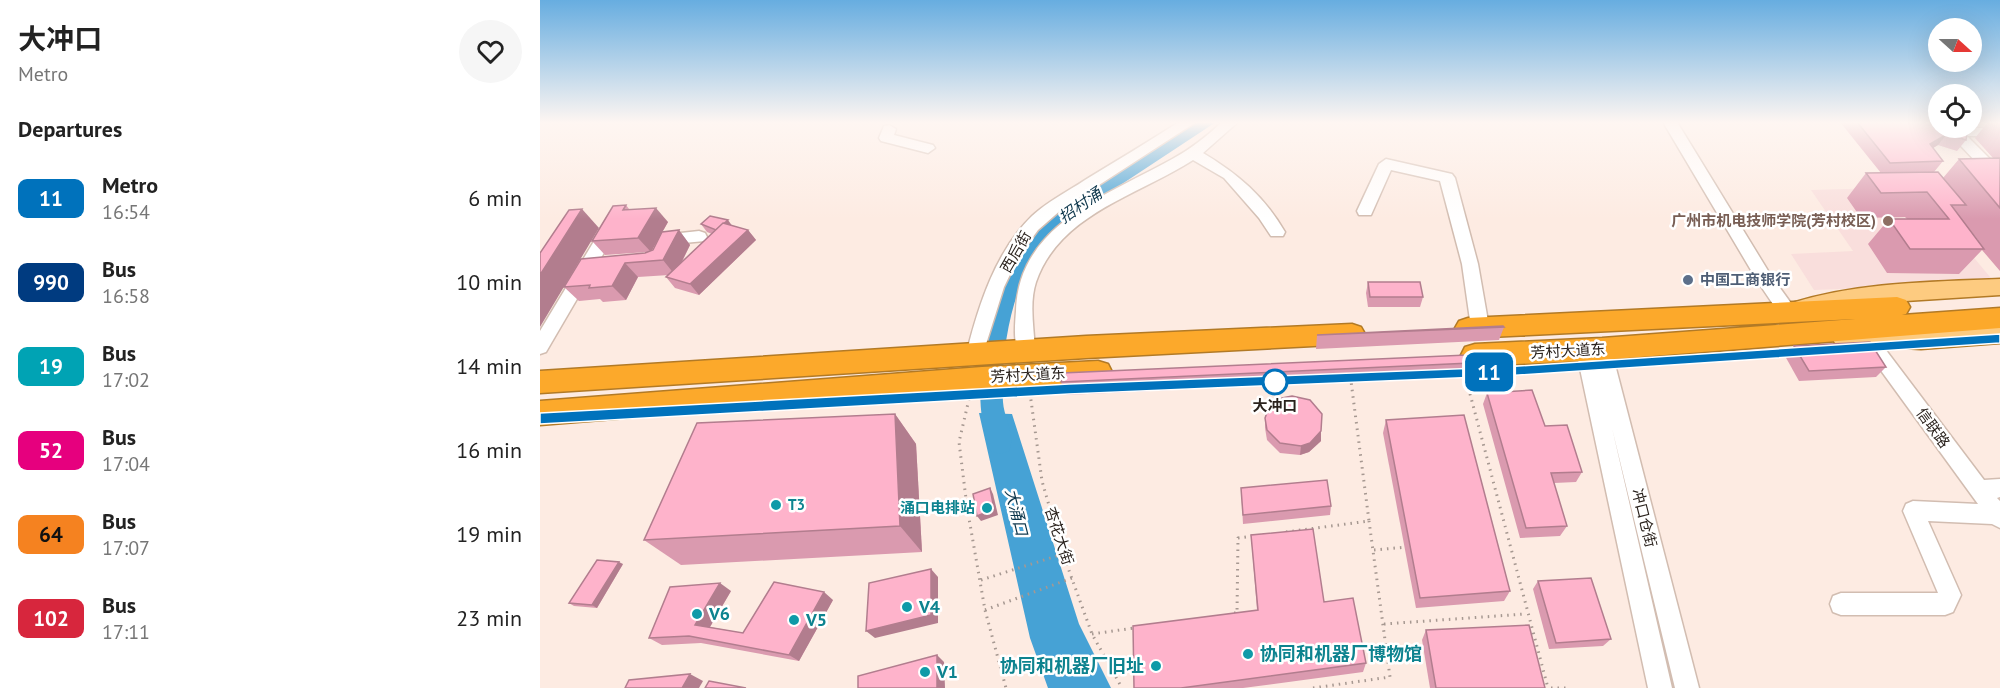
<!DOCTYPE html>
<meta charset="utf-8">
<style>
body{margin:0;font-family:"PT Sans","Noto Sans SC",sans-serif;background:#f6f6f6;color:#222;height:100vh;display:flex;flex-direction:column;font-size:22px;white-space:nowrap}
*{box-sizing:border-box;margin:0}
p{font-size:20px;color:#767676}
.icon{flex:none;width:33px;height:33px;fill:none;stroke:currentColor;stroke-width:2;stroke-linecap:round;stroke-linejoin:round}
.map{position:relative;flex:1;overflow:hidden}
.details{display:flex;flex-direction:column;background:#fff;width:540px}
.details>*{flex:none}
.badge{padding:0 12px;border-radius:9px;font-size:21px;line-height:39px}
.needle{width:39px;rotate:111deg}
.tools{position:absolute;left:1388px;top:18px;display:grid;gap:12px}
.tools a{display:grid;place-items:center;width:54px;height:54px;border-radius:50%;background:#fff;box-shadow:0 6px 24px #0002;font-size:30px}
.map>.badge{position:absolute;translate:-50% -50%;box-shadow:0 0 0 3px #fff}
h2{padding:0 18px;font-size:22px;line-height:54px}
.round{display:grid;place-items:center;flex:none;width:63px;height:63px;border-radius:32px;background:#f6f6f6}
.head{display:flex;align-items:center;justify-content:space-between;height:102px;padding:0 18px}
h1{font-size:28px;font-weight:700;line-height:45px}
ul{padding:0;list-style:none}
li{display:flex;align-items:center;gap:18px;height:84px;padding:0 18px}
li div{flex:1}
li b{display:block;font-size:22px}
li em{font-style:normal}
li .badge{min-width:66px;font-weight:700;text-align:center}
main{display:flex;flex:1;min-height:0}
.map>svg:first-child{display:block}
</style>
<main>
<section class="details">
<div class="head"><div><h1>大冲口</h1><p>Metro</p></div><a class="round"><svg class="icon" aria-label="heart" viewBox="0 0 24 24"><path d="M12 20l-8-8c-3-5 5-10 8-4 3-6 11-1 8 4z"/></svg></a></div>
<h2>Departures</h2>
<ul>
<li><span class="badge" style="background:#0072bc;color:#fff">11</span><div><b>Metro</b><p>16:54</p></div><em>6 min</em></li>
<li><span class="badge" style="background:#003b80;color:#fff">990</span><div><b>Bus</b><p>16:58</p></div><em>10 min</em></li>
<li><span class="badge" style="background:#00a3b4;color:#fff">19</span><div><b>Bus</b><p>17:02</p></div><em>14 min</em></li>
<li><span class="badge" style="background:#e6007e;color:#fff">52</span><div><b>Bus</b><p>17:04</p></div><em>16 min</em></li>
<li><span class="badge" style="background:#f58220;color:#111">64</span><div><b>Bus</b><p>17:07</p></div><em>19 min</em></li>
<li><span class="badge" style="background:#d7263d;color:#fff">102</span><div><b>Bus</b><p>17:11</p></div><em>23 min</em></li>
</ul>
</section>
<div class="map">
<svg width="1460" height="688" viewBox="0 0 1460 688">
<rect width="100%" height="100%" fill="#fdebe2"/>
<polygon fill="#f9dedc" points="1375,187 1455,283 1274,290 1251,254 1313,251 1271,190"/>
<polygon fill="#46a2d5" points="439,413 472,414 539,624 571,688 508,688 490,638"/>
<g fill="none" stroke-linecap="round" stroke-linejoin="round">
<path fill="#46a2d5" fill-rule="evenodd" d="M655,122H676L535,215C518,231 498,250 487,271C469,305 460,363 463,402C464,418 476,435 469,451L460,454L451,451C429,404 443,307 470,264C484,242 502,223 521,205Z"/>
<g stroke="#d2bdb1" stroke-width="3">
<g id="minor">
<path d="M639,122H656L522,209L498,230L479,256L464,287L441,360L435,362L429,360L426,355C438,307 455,252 492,216C508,201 527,192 545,180C576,161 608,142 639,122Z"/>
<path d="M682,122H698L663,153C698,174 724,196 745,232L743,236H731L719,218L684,178L653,160C599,195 519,214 496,282C489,303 494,329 495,351L492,356L486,358L480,356C473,344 475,324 476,311C478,223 571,194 634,158C652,148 667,136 682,122Z"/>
<polygon points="1123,122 1137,122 1230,274 1253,306 1256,311 1253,316 1247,318 1241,316 1218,282"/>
<polygon points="349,125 356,129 354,135 393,145 395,148 388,153 341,141 339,138 344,126"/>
<polygon points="1404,128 1460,128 1460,136 1427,136 1460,169 1460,183 1455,182"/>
<polygon points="846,159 912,174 915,178 938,264 949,327 946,332 940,334 934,332 931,327 922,264 900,181 851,170 831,215 819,215 817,211 839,164"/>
<polygon points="71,221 77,223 79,227 6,352 0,354 0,331 65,223"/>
<polygon points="159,231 165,233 167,237 165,241 133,244 131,248 119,248 117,244 122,235"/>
<polygon points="1327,331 1333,333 1444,480 1460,479 1460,497 1457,498 1460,501 1460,528 1452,524 1388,521 1421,595 1413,612 1405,615 1301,615 1293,612 1290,604 1293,596 1301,593 1398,593 1363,511 1366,504 1373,501 1438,504 1321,343 1318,338 1321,333"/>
<polygon points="1062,342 1068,344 1071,349 1159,688 1135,688 1072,428 1132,688 1108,688 1036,350 1039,345 1045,343 1051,345 1053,348 1056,344"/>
</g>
</g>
<g stroke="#b27a26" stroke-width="3">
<g id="major">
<path d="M1460,279V295L1334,303L1260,318L1252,315L1248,309L1252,303C1319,282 1390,282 1460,279Z"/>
<polygon points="1460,325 1460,343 1381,349 1303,345 1295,343 1291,336 1295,329 1303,327 1381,331"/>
</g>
</g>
<g stroke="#b27a26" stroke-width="3">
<g id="highway">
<polygon points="1357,297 1366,300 1370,307 1366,314 1362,315 1460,308 1460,328 1062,360 935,366 925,363 921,355 925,347 935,344 1062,338 1315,319 928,338 919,335 915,328 919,321 928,318"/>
<polygon points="812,324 821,327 825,334 821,341 812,344 546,358 0,393 0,371 546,336"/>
<polygon points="558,361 568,364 572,372 568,380 558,383 442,389 0,425 0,401 442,367"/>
</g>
</g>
<g stroke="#a69891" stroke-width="3" stroke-dasharray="1.5 5" stroke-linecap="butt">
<polyline points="925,375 1008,688"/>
<polyline points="490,393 502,481 523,554 552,634 582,688"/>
<polyline points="429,399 419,442 427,507 445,610 466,688"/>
<polyline points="746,532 829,521 811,381"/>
<polyline points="834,550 867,547"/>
<polyline points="441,580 523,554"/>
<polyline points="445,610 532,578"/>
<polyline points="694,613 697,613 698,538 713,536"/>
<polyline points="844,624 985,614"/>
<polyline points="552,634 594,628"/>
<polyline points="773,688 850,677 829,521"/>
<polyline points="1011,688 1027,688"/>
</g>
<use href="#minor" fill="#fff" fill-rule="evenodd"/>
<use href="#major" fill="#fdcb80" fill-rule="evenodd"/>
<use href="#highway" fill="#fca92b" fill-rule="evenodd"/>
</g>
<g fill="#da9aaf" fill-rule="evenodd">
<path d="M1300,122H1398L1426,140L1417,151L1398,145L1393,148L1403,161L1394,172L1403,178L1419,159L1453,158L1435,138L1448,122H1460V271L1442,250L1419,274L1347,273L1328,244L1349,219H1367L1365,217L1321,218L1307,198L1326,173H1341ZM1417,214L1438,240V241Z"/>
<polygon points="86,205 89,209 128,222 112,250 139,230 150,245 141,264 172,234 167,232 161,224 192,226 208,230 216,240 159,295 135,288 126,277 129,275 98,277 86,300 63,302 60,299 39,301 24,287 107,252 65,255 52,241"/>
<polygon points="828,282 883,297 880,307 828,307 826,293"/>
<polygon points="964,327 959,340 776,349 777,335"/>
<polygon points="1254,346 1346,367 1336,377 1259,381 1245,356"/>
<polygon points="974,361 969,374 526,395 521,382"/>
<polygon points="947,393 1005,426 1042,472 1036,482 1014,483 1027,526 1020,536 980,538 943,404"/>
<polygon points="355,414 376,444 382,552 141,565 104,540"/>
<polygon points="725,418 781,441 769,452 760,455 740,453 727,440 725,428"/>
<polygon points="846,420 970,591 964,601 876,608 843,433"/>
<polygon points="701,488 791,506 790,515 703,524"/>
<polygon points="711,535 784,602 826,663 823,672 703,688 594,688 717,610"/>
<polygon points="83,564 57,608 34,606 29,603"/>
<polygon points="998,581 1071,639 1063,646 1009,649 993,589"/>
<polygon points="191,591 170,627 203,633 293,600 259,661 161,643 122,645 109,638"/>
<polygon points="886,630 1005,688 890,688 882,640"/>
</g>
<g fill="#b27d8e">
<polygon points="1407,134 1398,145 1381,155 1390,144"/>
<polygon points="116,208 128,222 111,252 98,238"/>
<polygon points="42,209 59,228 0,327 0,275"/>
<polygon points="188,220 193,227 176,230"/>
<polygon points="139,230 150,245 135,275 123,260"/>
<polygon points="208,230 216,240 159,295 150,284"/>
<polygon points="85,263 98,277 86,300 72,286"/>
<polygon points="355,414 376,444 382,552 360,526"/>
<polygon points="781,431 781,441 769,452 760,455 761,446"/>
<polygon points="450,488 453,494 458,515 441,521 437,516"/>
<polygon points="79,562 83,564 57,608 52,605"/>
<polygon points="391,569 398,577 398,623 335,638 326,631"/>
<polygon points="180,583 191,591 167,632 155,625"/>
<polygon points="284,592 293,600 259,661 249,655"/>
<polygon points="397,655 404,662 405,688 397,688"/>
<polygon points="150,674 163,681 159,688 142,688"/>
</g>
<g fill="#feb3cb" stroke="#b27d8e" stroke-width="1.5">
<polygon points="1317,122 1398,122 1398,128 1420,128 1427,134 1426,140 1407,134 1390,144 1403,161 1350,163"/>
<polygon points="1460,158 1460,208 1419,159"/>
<polygon points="1398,172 1426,205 1411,205 1444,249 1370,249 1349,219 1409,219 1387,192 1341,193 1326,173"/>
<polygon points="86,205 83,210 116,208 98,238 52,241 73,206"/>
<polygon points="42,209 0,275 0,253 29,210"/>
<polygon points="170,216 188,220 176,230 161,224"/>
<polygon points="183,223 208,230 150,284 126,277"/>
<polygon points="139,230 123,260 85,263 72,286 49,288 50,285 24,287 41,259 105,253 113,250 122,232"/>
<polygon points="828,282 880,282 883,297 830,297"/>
<polygon points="963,326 964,327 777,335"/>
<polygon points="1330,342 1346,367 1269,371 1254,346"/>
<polygon points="972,353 974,361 521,382 522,373"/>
<polygon points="992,390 1005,426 1027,425 1042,472 1011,473 1027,526 986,528 947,393"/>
<polygon points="752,396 770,400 782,414 781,431 770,443 761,446 740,443 727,430 725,418 728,410 742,398"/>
<polygon points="355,414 360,526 104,540 157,423"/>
<polygon points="924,415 970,591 880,598 846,420"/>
<polygon points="787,480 791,506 703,515 701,488"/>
<polygon points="450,488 454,509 437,516 433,494"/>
<polygon points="773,529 784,602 813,598 826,663 641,688 594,688 593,626 718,610 711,535"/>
<polygon points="57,560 79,562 52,605 29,603"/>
<polygon points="391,569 391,615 326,631 329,583"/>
<polygon points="1051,578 1071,639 1016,643 998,581"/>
<polygon points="234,582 284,592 249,655 149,636 109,638 130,587 180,583 155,625 203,633"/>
<polygon points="989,625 1005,688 896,688 886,630"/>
<polygon points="397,655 397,688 318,688 318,676"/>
<polygon points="150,674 142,688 85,688 89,680"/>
<polygon points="169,681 206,688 165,688"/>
</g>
<linearGradient id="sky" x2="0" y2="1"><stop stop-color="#67ade0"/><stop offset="0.56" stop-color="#fef6f2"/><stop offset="1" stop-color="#fef6f2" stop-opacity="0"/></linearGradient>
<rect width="1460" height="219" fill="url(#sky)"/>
<polygon fill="#0072bc" stroke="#fff" stroke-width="1.5" points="1460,334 1460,343 964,376 529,394 0,424 0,413 529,384 964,367"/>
<circle fill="#8d6e63" stroke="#fff" stroke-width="2" cx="1348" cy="221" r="6"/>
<circle fill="#5c6f8a" stroke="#fff" stroke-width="2" cx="1148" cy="280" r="6"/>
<circle fill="#fff" stroke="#0072bc" stroke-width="3" cx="735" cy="382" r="12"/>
<g fill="#0f9aa8" stroke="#fff" stroke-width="2">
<circle cx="236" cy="505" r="6"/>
<circle cx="447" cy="508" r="6"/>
<circle cx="367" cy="607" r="6"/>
<circle cx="157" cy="614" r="6"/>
<circle cx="254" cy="620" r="6"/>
<circle cx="708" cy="654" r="6"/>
<circle cx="616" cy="666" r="6"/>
<circle cx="385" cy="672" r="6"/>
</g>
<g text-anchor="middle" stroke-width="5" stroke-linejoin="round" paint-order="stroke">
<g font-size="15" font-weight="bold" fill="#785e54" stroke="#fff" text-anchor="end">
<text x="1336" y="226">广州市机电技师学院(芳村校区)</text>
</g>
<g font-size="15" fill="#2a221d" stroke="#fff">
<text transform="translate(476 252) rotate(-60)" y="5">西后街</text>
<text transform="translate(1028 351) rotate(-3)" y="5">芳村大道东</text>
<text transform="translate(488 375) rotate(-3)" y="5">芳村大道东</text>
<text transform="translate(1393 428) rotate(54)" y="5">信联路</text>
<text transform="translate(1104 518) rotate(76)" y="5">冲口仓街</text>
<text transform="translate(519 536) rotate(72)" y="5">杏花大街</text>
</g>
<g font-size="15" font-weight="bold" fill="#4e5e75" stroke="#fff" text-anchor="start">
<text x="1160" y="285">中国工商银行</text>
</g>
<g font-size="15" font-weight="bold" fill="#2a221d" stroke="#fff">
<text x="735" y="411">大冲口</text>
</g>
<g font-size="15" font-weight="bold" fill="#0d838f" stroke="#fff" text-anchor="start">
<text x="248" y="510">T3</text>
<text x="435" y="513" text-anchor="end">涌口电排站</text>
</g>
<g font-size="16" font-style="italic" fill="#0d364b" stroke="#fff">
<text transform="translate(540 205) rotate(-35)" y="6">招村涌</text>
<text transform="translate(477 512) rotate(76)" y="6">大涌口</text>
</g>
<g font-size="18" font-weight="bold" fill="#0d838f" stroke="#fff" text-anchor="start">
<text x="379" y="613">V4</text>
<text x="169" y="620">V6</text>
<text x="266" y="626">V5</text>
<text x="720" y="660">协同和机器厂博物馆</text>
<text x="604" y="672" text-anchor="end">协同和机器厂旧址</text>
<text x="397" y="678">V1</text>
</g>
</g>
</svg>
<div class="tools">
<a><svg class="needle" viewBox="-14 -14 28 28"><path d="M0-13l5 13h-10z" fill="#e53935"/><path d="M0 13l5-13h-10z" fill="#767676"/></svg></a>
<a><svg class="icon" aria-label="locate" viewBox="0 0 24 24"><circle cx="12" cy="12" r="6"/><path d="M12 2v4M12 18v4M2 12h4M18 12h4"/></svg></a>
</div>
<b class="badge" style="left:949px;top:372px;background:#0072bc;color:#fff">11</b>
</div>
</main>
